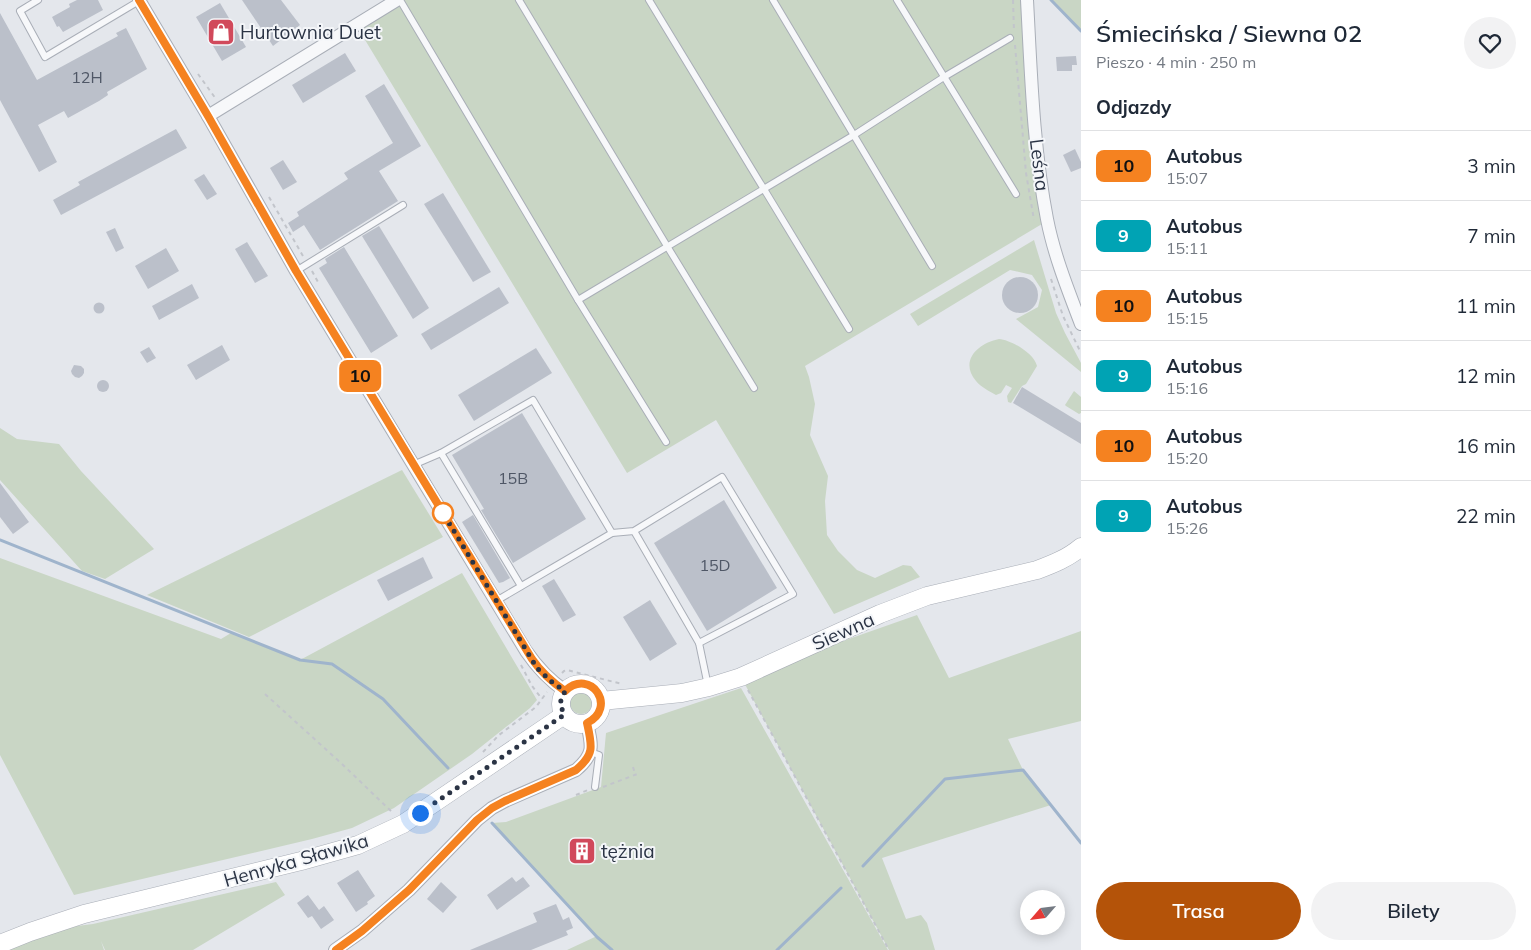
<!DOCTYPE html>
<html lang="pl">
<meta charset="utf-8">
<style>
body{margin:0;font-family:Mulish,sans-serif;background:#f2f2f3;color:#1f2937;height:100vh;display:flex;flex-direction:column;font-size:19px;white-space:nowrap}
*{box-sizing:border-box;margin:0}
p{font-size:16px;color:#747a83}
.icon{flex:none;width:28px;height:28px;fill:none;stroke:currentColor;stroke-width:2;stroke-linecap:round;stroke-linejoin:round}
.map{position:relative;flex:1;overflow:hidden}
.sheet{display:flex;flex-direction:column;background:#fff;width:450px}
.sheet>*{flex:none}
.badge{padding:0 10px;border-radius:8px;font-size:18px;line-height:32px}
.needle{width:32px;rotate:242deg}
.buttons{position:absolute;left:1020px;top:890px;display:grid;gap:10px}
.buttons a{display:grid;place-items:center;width:45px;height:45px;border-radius:50%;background:#fff;box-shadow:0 2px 12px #0003;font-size:25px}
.you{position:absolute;width:25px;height:25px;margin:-12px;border:4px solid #fff;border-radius:50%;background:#1a73e8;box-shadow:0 0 0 8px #1a73e833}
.map>.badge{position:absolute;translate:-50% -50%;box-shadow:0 0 0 2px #fff}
h2{padding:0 15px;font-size:19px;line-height:45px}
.round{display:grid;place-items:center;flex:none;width:52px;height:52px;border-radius:26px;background:#f2f2f3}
.headline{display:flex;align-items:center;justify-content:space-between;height:85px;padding:0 15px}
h1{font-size:24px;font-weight:600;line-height:38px}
.button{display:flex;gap:10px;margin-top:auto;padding:10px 15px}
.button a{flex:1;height:58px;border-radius:30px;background:#b45309;color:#fff;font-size:20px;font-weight:600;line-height:58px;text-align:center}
.button a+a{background:#f2f2f3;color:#1f2937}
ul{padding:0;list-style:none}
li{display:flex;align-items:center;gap:15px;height:70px;padding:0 15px;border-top:1px solid #e0e1e3}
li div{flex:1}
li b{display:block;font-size:19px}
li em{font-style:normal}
li .badge{min-width:55px;font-weight:700;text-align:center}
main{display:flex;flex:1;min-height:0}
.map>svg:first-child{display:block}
</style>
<main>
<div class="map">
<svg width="1081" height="950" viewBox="0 0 1081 950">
<rect width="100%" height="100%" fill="#e4e7ec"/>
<g fill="#c9d6c5">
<polygon points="397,0 1027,0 1047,221 805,366 809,377 815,404 810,435 828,476 825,501 827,535 838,551 857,570 875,578 903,565 911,566 920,577 834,614 716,420 627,473 356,25"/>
<polygon points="1051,0 1081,0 1081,31"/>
<polygon points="1034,240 1056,313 1065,333 1081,363 1081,372 1016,319 1038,307 1042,290 1032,275 1010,270 918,326 910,314"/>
<path d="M999,339C1011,340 1034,353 1037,366L1026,384L1022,386L1011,403L1008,402L1007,396L1012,388L1006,385L1001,393L996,395C989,391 981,387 976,381C959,361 978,343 999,339Z"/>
<polygon points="1074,391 1081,397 1081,413 1079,414 1066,406 1065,405"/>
<polygon points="0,428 17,439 59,444 81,471 154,549 105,579 82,571 0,480"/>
<polygon points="402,470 443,537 249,637 147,595"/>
<polygon points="0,558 221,639 231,633 300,660 462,573 537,700 530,708 472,754 394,808 352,828 312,839 74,895 0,755"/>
<polygon points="917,615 949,678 1081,631 1081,721 1008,739 1023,770 1051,805 882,858 906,919 921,915 927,923 935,950 889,950 741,677"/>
<polygon points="741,688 888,950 567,950 597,936 492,823 506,822 601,787 606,733"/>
<circle cx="581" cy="703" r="11"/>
<polygon points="276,882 285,895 193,950 105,950 101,941 104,950 0,950 30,932 93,924"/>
</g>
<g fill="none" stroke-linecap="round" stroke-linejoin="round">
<g stroke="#9fb4cc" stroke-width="3">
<polyline points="1051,0 1081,31"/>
<polyline points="0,540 300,660 332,664 383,699 448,768"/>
<polyline points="492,823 597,937 612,950"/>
<polyline points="863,866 945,779 1023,770 1081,843"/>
<polyline points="777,950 841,888"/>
</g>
</g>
<g fill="#bbc0ca">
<polygon points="77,0 98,0 103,10 63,32 59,26 57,27 52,17 70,7 69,4"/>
<polygon points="242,0 281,0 300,25 273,46"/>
<polygon points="220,3 246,47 222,61 196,17"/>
<polygon points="0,13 37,80 118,36 116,33 126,28 147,69 107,92 108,95 99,101 68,118 64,111 38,125 57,162 39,172 0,100"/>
<polygon points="345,53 356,71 303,103 292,85"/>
<polygon points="1076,56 1077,65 1072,65 1072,71 1057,71 1056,57"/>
<polygon points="384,84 421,146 379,171 398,201 320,250 304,225 293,232 288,223 299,216 297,212 348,179 344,173 393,143 365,96"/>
<polygon points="176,129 187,148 61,215 53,200 80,185 78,182"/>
<polygon points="1075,149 1081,162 1081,168 1071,172 1063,155"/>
<polygon points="283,160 297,182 283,190 270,168"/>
<polygon points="204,174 217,194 207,200 194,180"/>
<polygon points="443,193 491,272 473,282 424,204"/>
<polygon points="379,226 429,308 413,319 362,236"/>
<polygon points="115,228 124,248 116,252 106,232"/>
<polygon points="247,242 268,276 255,283 235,249"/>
<polygon points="344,247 398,336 371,353 319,268 327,263 325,259"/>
<polygon points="166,248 179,271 148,289 135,266"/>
<circle cx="1020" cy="295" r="18"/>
<polygon points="192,284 199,298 159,320 152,306"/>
<polygon points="499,287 509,303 431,350 421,334"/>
<circle cx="99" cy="308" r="5.5"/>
<polygon points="222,345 230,360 196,380 187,365"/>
<polygon points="149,347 156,358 147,363 140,352"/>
<polygon points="536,348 552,373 474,421 458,395"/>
<polygon points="74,365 81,366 84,369 84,373 82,376 79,378 75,377 72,374 71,371"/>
<circle cx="103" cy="386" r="6"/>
<polygon points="1022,387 1081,423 1081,444 1013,403"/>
<polygon points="522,413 586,519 513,563 481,510 484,509 452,455"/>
<polygon points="0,483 29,522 13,534 0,517"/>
<polygon points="724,500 777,588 707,631 654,543"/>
<polygon points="473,515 510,578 503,582 499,583 462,522"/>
<polygon points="423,557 433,578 388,601 377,580"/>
<polygon points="554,579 576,615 563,622 542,586"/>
<polygon points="650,600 677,644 650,661 623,617"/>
<polygon points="358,870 375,896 367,902 368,904 356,912 337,883"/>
<polygon points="512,877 516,882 523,877 530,886 497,910 487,895"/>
<polygon points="441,882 457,897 443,913 427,899"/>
<polygon points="308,895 319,910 324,906 334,920 321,929 312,916 308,918 297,903"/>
<polygon points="556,904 563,920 569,917 573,928 566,931 568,935 531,950 470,950 537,922 533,913"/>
</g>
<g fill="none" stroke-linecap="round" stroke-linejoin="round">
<g stroke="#a9aeb7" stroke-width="8">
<g id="service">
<polyline points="38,0 20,11 45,57 139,1"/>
<polyline points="400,0 578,300 854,135 944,77 1010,38"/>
<polyline points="519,0 667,246 754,388"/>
<polyline points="649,0 849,329"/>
<polyline points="773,0 932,266"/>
<polyline points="897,0 1016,194"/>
<polyline points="296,271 403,205"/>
<polyline points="578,300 666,442"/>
<polyline points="413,465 441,453"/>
<polyline points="521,586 441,453 533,400 612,533"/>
<polyline points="496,601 612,533 634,531 699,643 793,594 722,477 634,531"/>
<polyline points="699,643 708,686"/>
<polyline points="590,752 599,755 595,787"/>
</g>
</g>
<g stroke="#a9aeb7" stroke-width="14">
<g id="minor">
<path d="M139,0L208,116L296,271L526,651C537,667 549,680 565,691"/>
<path d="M1027,0C1031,73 1033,147 1047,219C1054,255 1068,290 1081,324"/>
<polyline points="208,116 397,0"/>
<path d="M335,950L362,931L409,890L477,820L492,808L505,801L576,770C595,754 592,746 587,723"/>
</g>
</g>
<g stroke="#a9aeb7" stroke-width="19">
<g id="secondary">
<circle cx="581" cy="704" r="20"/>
<path d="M601,701L682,693L709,687L741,677L880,614L927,596L1037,570C1053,564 1068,558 1081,547"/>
<polyline points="0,944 30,932 84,914 301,861 358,845 403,824 564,715"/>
</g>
</g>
<g stroke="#c2c5cb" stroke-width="2" stroke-dasharray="4 4" stroke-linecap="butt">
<polyline points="1013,0 1014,31"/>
<polyline points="1015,45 1026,173 1034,220"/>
<polyline points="198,74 216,99"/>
<polyline points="269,197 303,256"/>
<polyline points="312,271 319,284"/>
<polyline points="1051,279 1063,316 1081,353"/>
<polyline points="521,665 532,686 542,699"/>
<polyline points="562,673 564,671 567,670 622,684"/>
<polyline points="748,690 889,950"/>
<polyline points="265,694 342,764 393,813"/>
<polyline points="483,752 499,735 536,707 547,692"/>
<polyline points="633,767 635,774"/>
<polyline points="603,787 640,773"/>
<polyline points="576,795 588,790"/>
</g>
<use href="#service" stroke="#f7f8fa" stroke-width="6"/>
<use href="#minor" stroke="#f7f8fa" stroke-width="12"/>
<use href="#secondary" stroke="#fff" stroke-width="18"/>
</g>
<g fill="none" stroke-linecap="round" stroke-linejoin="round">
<g stroke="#fff" stroke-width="11">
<path id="line" d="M139,0L208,116L296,271L532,659C541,672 552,682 565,691C591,667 618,708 587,723C592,746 595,754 576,770L505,801L492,808L477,820L409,890L362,931L336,950"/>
</g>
<use href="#line" stroke="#f58220" stroke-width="8"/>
<polyline stroke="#2b3445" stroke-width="5" stroke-dasharray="0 9" points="420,813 564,715 560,703 565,691 553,683 537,668 443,513"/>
</g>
<defs>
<g id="shop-square" transform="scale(1.4375)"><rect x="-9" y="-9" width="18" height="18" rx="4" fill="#d1495b" stroke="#f4f6f9"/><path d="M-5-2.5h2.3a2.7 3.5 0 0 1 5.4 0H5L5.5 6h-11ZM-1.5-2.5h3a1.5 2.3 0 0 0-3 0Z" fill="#fff"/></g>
<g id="building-square" transform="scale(1.4375)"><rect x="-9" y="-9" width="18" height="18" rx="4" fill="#d1495b" stroke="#f4f6f9"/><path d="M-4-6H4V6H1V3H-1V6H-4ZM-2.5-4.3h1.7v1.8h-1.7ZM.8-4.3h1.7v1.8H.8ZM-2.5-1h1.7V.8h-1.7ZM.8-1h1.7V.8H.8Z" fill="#fff"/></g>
</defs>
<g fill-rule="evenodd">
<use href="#shop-square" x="221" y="32"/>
<use href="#building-square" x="582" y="851"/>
</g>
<circle fill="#fff" stroke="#f58220" stroke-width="2.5" cx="443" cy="513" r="10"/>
<g text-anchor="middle" stroke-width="4" stroke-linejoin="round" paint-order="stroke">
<g font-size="16" fill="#4f5766">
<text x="87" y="83">12H</text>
<text x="513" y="484">15B</text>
<text x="715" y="571">15D</text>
</g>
<g font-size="19" fill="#2b3445" stroke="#f4f6f9" text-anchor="start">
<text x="240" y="39">Hurtownia Duet</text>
<text x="601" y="858">tężnia</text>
</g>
<g font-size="19" fill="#2b3445" stroke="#f4f6f9">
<text transform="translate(1040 165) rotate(83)" y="7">Leśna</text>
<text transform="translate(843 631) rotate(-24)" y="7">Siewna</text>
<text transform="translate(296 860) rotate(-16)" y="7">Henryka Sławika</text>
</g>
</g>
</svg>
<div class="buttons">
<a><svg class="needle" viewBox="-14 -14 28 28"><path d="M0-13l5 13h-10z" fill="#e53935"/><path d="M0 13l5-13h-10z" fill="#747a83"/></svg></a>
</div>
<div class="you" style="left:420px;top:813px"></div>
<b class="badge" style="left:360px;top:376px;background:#f58220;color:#111">10</b>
</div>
<section class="sheet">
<div class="headline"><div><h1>Śmiecińska / Siewna 02</h1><p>Pieszo · 4 min · 250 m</p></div><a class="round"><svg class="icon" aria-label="heart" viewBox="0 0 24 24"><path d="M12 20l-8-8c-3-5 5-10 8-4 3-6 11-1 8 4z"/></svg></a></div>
<h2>Odjazdy</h2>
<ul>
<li><span class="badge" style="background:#f58220;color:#111">10</span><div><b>Autobus</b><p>15:07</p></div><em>3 min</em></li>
<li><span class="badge" style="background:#00a3b4;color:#fff">9</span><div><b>Autobus</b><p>15:11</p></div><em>7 min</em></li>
<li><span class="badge" style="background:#f58220;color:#111">10</span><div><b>Autobus</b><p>15:15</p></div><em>11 min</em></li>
<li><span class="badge" style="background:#00a3b4;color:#fff">9</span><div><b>Autobus</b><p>15:16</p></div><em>12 min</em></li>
<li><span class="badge" style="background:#f58220;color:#111">10</span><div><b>Autobus</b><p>15:20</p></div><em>16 min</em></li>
<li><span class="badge" style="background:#00a3b4;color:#fff">9</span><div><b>Autobus</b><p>15:26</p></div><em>22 min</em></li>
</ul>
<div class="button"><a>Trasa</a><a>Bilety</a></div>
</section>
</main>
